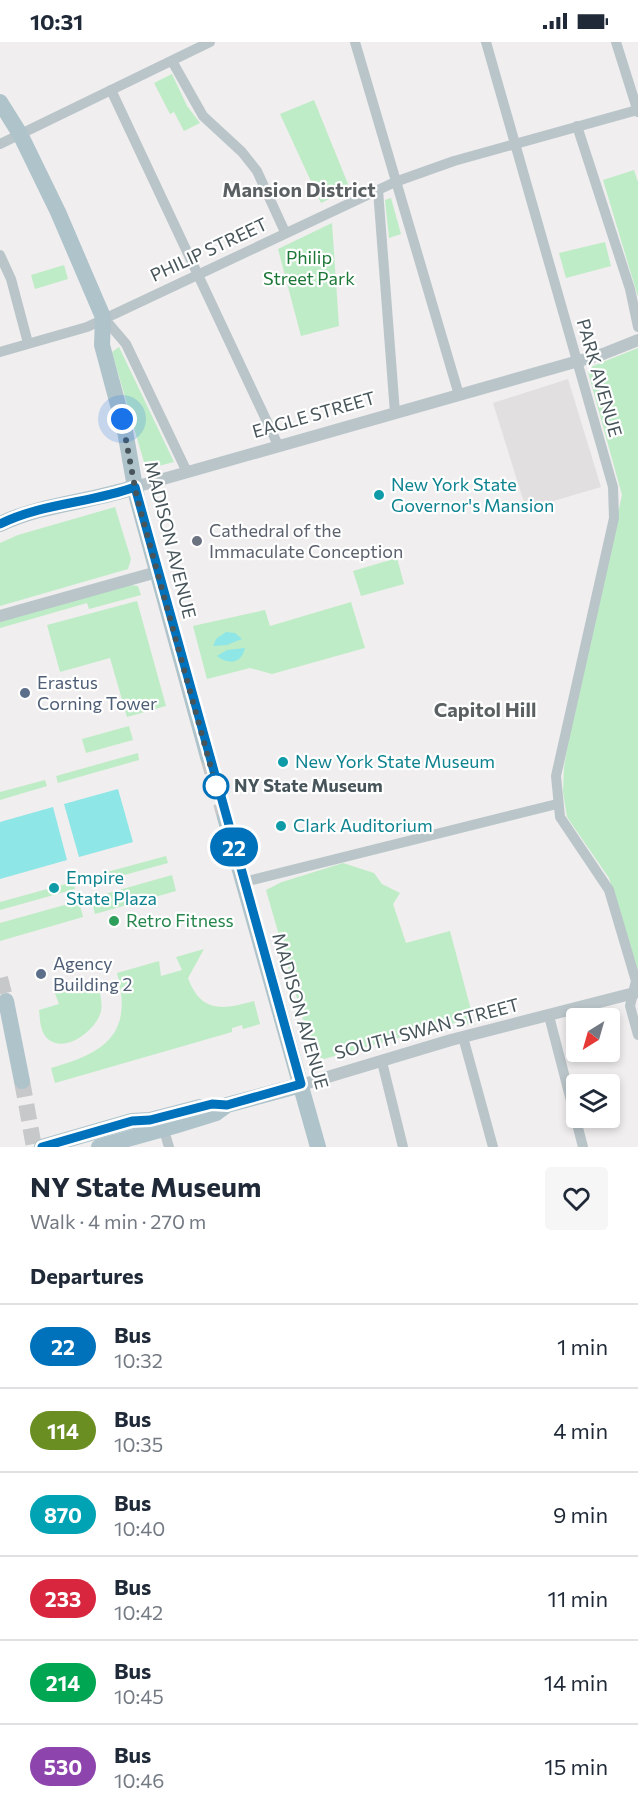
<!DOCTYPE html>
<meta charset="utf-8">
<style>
body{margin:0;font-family:Commissioner,sans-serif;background:#f6f6f7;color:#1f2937;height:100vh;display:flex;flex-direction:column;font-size:22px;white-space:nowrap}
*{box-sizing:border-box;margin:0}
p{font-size:20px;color:#747a83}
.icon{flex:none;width:33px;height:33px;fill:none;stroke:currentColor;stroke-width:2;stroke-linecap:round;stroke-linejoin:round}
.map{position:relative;height:1105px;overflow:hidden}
.drawer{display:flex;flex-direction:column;background:#fff;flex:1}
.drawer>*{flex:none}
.badge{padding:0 12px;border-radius:20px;font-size:21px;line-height:39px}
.needle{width:39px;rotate:217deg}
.tools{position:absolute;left:566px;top:966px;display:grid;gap:12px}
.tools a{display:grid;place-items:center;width:54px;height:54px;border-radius:6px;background:#fff;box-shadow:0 3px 9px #0003;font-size:30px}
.you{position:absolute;width:30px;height:30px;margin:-15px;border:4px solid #fff;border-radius:50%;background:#1a73e8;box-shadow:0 0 0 9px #1a73e833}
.map>.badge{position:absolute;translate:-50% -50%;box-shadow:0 0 0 3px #fff}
h2{padding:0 30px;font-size:22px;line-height:54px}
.round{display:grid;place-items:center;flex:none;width:63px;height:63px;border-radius:6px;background:#f6f6f7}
.overview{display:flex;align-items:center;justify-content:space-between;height:102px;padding:0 30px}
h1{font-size:28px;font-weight:700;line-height:45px}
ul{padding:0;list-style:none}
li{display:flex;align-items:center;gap:18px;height:84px;padding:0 30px;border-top:2px solid #e0e1e3}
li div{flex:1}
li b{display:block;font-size:22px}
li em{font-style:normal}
li .badge{min-width:66px;font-weight:700;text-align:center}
.status{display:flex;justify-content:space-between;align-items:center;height:42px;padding:0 30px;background:#fff;direction:ltr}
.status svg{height:16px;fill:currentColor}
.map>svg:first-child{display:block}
</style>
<div class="status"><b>10:31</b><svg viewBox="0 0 49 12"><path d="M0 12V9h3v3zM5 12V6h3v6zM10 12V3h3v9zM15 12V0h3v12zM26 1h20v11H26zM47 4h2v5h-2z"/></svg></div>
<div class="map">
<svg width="638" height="1105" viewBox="0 0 638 1105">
<rect width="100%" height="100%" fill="#f0eeee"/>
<polygon fill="#e1dfe0" points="568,337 601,445 526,467 493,361"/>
<g fill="#beecc6">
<polygon points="172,32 187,64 200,81 184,89 174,70 170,72 154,41"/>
<polygon points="314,58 350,147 321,161 280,72"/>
<polygon points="634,128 638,140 638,255 603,138"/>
<polygon points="391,156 401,192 389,196 385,158"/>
<polygon points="332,181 339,284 301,294 278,207"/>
<polygon points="605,200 611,224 566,236 559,211"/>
<polygon points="64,223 68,237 35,247 31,233"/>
<polygon points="119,305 174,420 146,427 112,310"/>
<polygon points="638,306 638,928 609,836 567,775 563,750 564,725 571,685 622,453 588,330 593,324"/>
<polygon points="115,465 131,517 128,527 0,564 0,501 18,493"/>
<polygon points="397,516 404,542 361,554 353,529"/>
<polygon points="129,543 138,544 141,553 89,567 87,561 0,586 0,579"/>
<polygon points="137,559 166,664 127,675 110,616 60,630 47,583"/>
<polygon points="351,560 365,606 272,632 250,626 207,637 193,584 265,568 270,584"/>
<polygon points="129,684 133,698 86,711 82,697"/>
<polygon points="138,711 139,718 58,741 56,734"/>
<polygon points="45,738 47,744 0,758 0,750"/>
<polygon points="166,814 168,821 88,843 85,836"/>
<polygon points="343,821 374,831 382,842 400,851 393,862 406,901 450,889 475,983 450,981 324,1017 313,1012 266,848 282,840"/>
<polygon points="172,833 176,849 95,872 91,856"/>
<polygon points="73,840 75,847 0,868 0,860"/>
<polygon points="79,859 83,875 0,899 0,881"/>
<path d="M204,907L188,936C201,971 222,968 254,959L260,982L243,987L242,983L232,986V990L55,1041L51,1026C104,1011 134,993 117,931L159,919L161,934L182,928L176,915Z"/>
<path d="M96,937C99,947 103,959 101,969C97,988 63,1014 46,995C40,988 40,977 39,968L59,962L54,949Z"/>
</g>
<g fill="#8ee6e6">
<polygon points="226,590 235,591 242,597 227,603 213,604 216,597"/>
<path d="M245,606C241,622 229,623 217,614L227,608Z"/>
<polygon points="118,747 133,800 79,815 64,762"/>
<polygon points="53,765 67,818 0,837 0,780"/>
</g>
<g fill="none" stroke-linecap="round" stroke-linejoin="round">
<g stroke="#c6c8c9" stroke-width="16" stroke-dasharray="16 8" stroke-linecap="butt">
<polyline points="208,715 225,775"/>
<polyline points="0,936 6,959"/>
<polyline points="22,1039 34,1105"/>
</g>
<g stroke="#bac5ca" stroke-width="10">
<polyline points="355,0 459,353"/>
<polyline points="486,0 613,445 614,476 556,734 560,775 609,848 636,939 630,964 638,993"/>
<polyline points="616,0 638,70"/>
<polyline points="172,19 203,74 242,110 257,129 285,190"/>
<polyline points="111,48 278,403"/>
<polyline points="577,84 630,247 638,285"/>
<polyline points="0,102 210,0"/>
<polyline points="378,148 395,371"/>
<polyline points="0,213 11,237 28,301"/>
<polyline points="103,275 126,302 187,430"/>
<polyline points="0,310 87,285 395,140 454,119 637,68"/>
<polyline points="244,840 557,762"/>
<polyline points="549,974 583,1105"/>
<polyline points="463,995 493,1105"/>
<polyline points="382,1020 403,1105"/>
<polyline points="162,1082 169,1105"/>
</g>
<g stroke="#bac5ca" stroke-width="12">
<polyline points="135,445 603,312 638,298"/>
<polyline points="0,574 157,530"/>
<polyline points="301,1043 451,998 638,950"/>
</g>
<g stroke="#afc3cb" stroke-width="16">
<polyline points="0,60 20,92 58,170 103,275 102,303 125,389 137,456 208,715"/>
<path d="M0,482C42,462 91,460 135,445"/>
<polyline points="225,775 318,1105"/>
<polyline points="6,959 22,1039"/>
<polyline points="42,1105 132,1079 150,1078 200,1065"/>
<polyline points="99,1105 174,1084 216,1071 227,1063 301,1043"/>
</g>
</g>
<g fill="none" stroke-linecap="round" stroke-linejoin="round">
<g stroke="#fff" stroke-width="14">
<path id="line" d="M0,482C42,461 91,461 135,445L301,1042L227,1063L212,1062L150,1078L132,1079L42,1105"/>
</g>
<use href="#line" stroke="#0072bc" stroke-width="9"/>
<polyline stroke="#47555a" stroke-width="6" stroke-dasharray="0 10.8" points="122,377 137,456 216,744"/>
</g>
<g fill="#0f9aa8" stroke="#fff" stroke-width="2">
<circle cx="379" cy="453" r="6"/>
<circle cx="283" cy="720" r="6"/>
<circle cx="281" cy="784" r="6"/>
<circle cx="54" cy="846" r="6"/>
</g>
<circle fill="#6b7280" stroke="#fff" stroke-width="2" cx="197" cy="499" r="6"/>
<g fill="#5c6f8a" stroke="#fff" stroke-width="2">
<circle cx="25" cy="651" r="6"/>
<circle cx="41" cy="932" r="6"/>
</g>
<circle fill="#fff" stroke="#0072bc" stroke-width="3" cx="216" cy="744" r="12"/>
<circle fill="#2e9e5b" stroke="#fff" stroke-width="2" cx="114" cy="879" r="6"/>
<g text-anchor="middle" stroke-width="4.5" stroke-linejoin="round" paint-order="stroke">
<g font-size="18" fill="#47555a" stroke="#fff">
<text transform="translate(209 208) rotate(-25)" y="6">PHILIP STREET</text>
<text transform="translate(599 336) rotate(74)" y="6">PARK AVENUE</text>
<text transform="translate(314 373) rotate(-16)" y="6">EAGLE STREET</text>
<text transform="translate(170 498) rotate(76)" y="6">MADISON AVENUE</text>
<text transform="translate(300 969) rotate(74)" y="6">MADISON AVENUE</text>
<text transform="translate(427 987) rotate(-15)" y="6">SOUTH SWAN STREET</text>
</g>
<g font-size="18" fill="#1c7737" stroke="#fff">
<text x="309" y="222">Philip<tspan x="309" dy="21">Street Park</tspan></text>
</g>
<g font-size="18" fill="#0d838f" stroke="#fff" text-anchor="start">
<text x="391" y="449">New York State<tspan x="391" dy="21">Governor's Mansion</tspan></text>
<text x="295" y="726">New York State Museum</text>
<text x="293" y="790">Clark Auditorium</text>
<text x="66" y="842">Empire<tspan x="66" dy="21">State Plaza</tspan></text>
</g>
<g font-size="18" fill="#5b616d" stroke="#fff" text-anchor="start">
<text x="209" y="495">Cathedral of the<tspan x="209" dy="21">Immaculate Conception</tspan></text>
</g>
<g font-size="18" fill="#4e5e75" stroke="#fff" text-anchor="start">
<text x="37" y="647">Erastus<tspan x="37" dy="21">Corning Tower</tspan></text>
<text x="53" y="928">Agency<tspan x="53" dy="21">Building 2</tspan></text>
</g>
<g font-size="18" font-weight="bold" fill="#47555a" stroke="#fff" text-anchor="start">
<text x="234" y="750">NY State Museum</text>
</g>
<g font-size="18" fill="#27864d" stroke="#fff" text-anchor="start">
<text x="126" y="885">Retro Fitness</text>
</g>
<g font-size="20" font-weight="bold" fill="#5b6062" stroke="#fff">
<text x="299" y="155">Mansion District</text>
<text x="485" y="675">Capitol Hill</text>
</g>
</g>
</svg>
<div class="tools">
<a><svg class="needle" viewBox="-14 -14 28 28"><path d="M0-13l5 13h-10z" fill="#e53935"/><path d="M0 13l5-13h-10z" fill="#747a83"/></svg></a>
<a><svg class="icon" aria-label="layers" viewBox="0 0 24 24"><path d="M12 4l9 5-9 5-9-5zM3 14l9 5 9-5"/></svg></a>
</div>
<div class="you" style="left:122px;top:377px"></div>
<b class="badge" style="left:234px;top:805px;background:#0072bc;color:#fff">22</b>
</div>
<section class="drawer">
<div class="overview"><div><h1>NY State Museum</h1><p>Walk · 4 min · 270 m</p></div><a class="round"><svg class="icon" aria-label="heart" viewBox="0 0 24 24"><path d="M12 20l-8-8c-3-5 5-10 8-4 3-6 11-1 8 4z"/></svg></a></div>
<h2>Departures</h2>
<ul>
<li><span class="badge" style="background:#0072bc;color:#fff">22</span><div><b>Bus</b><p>10:32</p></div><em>1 min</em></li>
<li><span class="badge" style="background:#6b8e23;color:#fff">114</span><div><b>Bus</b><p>10:35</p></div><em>4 min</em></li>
<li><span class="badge" style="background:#00a3b4;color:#fff">870</span><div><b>Bus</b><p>10:40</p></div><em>9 min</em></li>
<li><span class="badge" style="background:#d7263d;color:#fff">233</span><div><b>Bus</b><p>10:42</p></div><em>11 min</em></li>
<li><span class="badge" style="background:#00a651;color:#fff">214</span><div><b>Bus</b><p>10:45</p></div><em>14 min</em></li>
<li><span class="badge" style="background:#8e44ad;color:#fff">530</span><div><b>Bus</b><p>10:46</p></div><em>15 min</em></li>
</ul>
</section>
